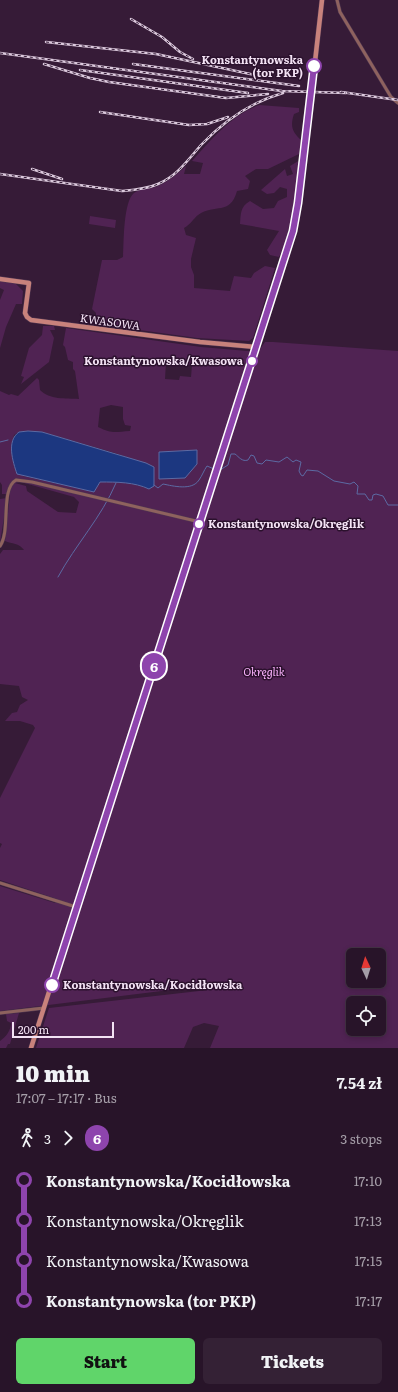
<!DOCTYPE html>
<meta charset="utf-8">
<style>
body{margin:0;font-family:Literata,serif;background:#342135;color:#f1f3f6;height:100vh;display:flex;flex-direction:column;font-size:15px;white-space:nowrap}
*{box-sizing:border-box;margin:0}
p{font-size:13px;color:#a59ea8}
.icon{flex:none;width:22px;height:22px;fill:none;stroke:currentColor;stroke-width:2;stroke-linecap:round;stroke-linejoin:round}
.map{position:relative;height:1048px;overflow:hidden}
.panel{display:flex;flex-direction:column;background:#281429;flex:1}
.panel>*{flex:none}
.badge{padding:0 8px;border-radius:13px;font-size:14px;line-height:26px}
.needle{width:26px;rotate:356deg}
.tools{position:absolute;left:346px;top:948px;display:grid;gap:8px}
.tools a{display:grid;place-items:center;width:40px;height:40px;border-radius:6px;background:#281429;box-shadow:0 2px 6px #0003,0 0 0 1px #443346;font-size:20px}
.scale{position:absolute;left:12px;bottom:10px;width:102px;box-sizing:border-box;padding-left:4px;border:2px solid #f3e2f4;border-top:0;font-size:11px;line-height:14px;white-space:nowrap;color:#f3e2f4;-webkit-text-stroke:3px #2b112d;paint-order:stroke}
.map>.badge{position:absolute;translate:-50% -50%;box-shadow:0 0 0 2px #fff}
.legs{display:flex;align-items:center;gap:6px;height:44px;padding:0 16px;font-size:13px}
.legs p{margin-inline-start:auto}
.overview{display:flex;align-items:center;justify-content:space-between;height:68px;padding:0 16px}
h1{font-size:22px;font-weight:800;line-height:30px}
.button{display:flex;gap:8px;margin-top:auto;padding:8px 16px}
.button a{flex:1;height:46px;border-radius:6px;background:#60d56a;color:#111;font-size:16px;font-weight:800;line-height:46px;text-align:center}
.button a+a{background:#342135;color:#f1f3f6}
ul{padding:0 16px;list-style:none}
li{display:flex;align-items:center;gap:14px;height:40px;font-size:15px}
li i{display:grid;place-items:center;width:6px;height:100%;margin:0 5px;background:currentColor}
li i::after{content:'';width:10px;height:10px;margin:-5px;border:3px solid;border-radius:50%;background:#281429}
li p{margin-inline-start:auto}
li:first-child i{background:linear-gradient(#0000 50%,currentColor 0)}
li:last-child i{background:linear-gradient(currentColor 50%,#0000 0)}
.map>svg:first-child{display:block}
</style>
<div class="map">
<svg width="398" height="1048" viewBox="0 0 398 1048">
<rect width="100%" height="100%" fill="#361b37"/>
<g fill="#502353" fill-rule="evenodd">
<path d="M259,105L299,108V112L294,114C290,126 292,132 301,140L299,154L268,169H256L245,176L250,181L248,189L237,191C230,216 215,203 198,215C193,219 191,224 184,228L186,235L196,238L191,259V267L194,275V288L230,291L234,276L251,278L254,273L265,266L275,268L253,338L249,341L197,338L96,324V313L92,309L102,260H117L123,257C124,243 123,202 134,193C140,188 151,189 158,186C169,181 177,174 186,166L184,174H200L203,163L192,161C212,139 231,115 259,105Z"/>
<path d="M300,160C295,192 294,228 279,257L270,255L267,250L279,231L240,224C241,213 240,207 250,201L263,209L274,208L278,201L287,197V189L280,187L274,193L267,194L261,190L285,169L287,176L293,174L290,166Z"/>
<polygon points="90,216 116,220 115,228 89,224"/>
<polygon points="0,281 15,283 23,291 22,304 16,304 6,327 0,348 0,300 4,290 0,288"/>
<polygon points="43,326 54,326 55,330 50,330 54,338 49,362 21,384 24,377 21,376 29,348 42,335"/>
<path d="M66,328L201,347L258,352L265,342H273L398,351V1048H210L219,1026L204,1023L193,1027L184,1048H36L49,1008L208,990L210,985L0,1011V886L55,903L57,899L0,880V848L2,844L0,843V798L35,728L33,725L20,721H5L12,713L17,712L20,705L28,700L22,697L19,686L0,684V554L3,550H24C19,543 12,544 5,541L10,494H2V485L0,482V391L9,395L11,394L18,396L37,378L39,380L40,390C50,400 65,398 79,399L75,371L73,369V362L68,360L65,347L63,345ZM166,362L192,365L191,377L180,376L179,380L165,379ZM111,405L123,407V419L125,425L131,426L130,431C115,432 112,434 98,427L100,408ZM28,431L42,432L115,453L154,467L149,489C133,482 117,482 100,482L94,492L23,476C10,464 11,452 14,435L19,432ZM21,482L74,497L79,502L76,513L58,512L27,491L26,486L15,483ZM353,955H379V981H353ZM353,1003H379V1029H353Z"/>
<polygon points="7,498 0,543 0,499"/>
<path d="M19,1013L10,1044H8L6,1048H0V1041C6,1037 11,1030 11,1023L7,1021L6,1014Z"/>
</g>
<g fill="#1c3780" stroke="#5c6aa3">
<path d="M28,431L42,432L146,463L154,467V486L149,489C134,482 117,482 100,482L94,492L17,474C13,462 6,441 19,432Z"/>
<polygon points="197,450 197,464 185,478 159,479 159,452"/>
</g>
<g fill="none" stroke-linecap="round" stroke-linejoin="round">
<g stroke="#5c6aa3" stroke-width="1">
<polyline points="0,442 8,440"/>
<path d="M220,470L228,465L231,454H235C239,457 242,462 248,460L251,455L254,456L257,463L262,464L266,460L279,462L287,457L293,462L296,460L301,462L299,471L301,475L303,476L307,470L318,471L334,481L350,484L354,482L358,486L357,494H365L369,500H372L373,495L376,494L383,496L388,505H398"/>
<path d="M154,485L158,488L163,484C173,486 192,491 199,480C202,476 204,470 207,466L214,469"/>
<path d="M58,577C76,544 101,518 116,483"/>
</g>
<g stroke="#503751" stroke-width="4">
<g id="street">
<polyline points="337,0 340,12 391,97 398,103"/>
<path d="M0,546C11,531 0,489 16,480L32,482L200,522"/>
<polyline points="0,883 76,907"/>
<polyline points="0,1013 44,1008"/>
</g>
</g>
<g stroke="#503751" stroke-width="5.5">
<g id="secondary">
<polyline points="0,279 29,283 25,313 27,317 31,320 200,342 256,347"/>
<polyline points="31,1048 293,231 299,203 322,0"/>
</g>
</g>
<use href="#street" stroke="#8e625e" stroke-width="3"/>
<use href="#secondary" stroke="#c8827c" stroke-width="4.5"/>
<g stroke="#dccadd" stroke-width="2.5">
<g id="rail">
<polyline points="131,19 162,37 180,52 193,59"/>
<polyline points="46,42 156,54 255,75"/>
<polyline points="0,53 282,91 346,93"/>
<polyline points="44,64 90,78 109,82 226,98 268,94"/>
<polyline points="133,64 299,86"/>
<polyline points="80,70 248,93"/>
<polyline points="341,92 398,100"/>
<polyline points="100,112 189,125 207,124 228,117"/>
<polyline points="32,169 62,179"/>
<path d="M0,174L122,191C134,190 147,189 158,184C177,176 188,160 201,145C224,121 251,102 283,93"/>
</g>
</g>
<use href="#rail" stroke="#2b112d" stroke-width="1" stroke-dasharray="3" stroke-linecap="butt"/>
</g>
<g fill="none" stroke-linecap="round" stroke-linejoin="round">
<g stroke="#fff" stroke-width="9">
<polyline id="line-1" points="52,985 293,231 298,203 314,66"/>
</g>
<use href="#line-1" stroke="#8e44ad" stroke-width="6"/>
</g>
<g fill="#fff" stroke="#8e44ad" stroke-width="2">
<circle cx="314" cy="66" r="7"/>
<circle cx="252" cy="361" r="5"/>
<circle cx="199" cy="524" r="5"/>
<circle cx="52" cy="985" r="7"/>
</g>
<g text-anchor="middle" stroke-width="3" stroke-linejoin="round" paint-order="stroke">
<g font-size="11" font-weight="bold" fill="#f3e2f4" stroke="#2b112d" text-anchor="end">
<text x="303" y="64">Konstantynowska<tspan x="303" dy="13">(tor PKP)</tspan></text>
<text x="243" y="365">Konstantynowska/Kwasowa</text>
<text x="208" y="528" text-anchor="start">Konstantynowska/Okręglik</text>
<text x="63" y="989" text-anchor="start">Konstantynowska/Kocidłowska</text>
</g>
<g font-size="11" fill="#f3e2f4" stroke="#2b112d">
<text transform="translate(110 322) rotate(8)" y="4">KWASOWA</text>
</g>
<g font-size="11" font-style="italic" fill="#fcb4ff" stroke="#2b112d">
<text x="264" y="676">Okręglik</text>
</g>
</g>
</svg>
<div class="tools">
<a><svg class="needle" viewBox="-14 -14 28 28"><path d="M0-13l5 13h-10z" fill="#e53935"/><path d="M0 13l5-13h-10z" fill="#a59ea8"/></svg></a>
<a><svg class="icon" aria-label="locate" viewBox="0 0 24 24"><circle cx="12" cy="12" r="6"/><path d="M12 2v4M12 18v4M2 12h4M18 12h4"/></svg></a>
</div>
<div class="scale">200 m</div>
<b class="badge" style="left:154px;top:666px;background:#8e44ad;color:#fff">6</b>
</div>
<section class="panel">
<div class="overview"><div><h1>10 min</h1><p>17:07 – 17:17 · Bus</p></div><b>7.54 zł</b></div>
<div class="legs"><svg class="icon" aria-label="walk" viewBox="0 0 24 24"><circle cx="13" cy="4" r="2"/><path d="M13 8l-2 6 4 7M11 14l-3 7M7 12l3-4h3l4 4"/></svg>3<svg class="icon" aria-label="forward" viewBox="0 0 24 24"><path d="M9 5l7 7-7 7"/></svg><b class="badge" style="background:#8e44ad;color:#fff">6</b><p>3 stops</p></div>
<ul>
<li><i style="color:#8e44ad"></i><b>Konstantynowska/Kocidłowska</b><p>17:10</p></li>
<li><i style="color:#8e44ad"></i><span>Konstantynowska/Okręglik</span><p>17:13</p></li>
<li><i style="color:#8e44ad"></i><span>Konstantynowska/Kwasowa</span><p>17:15</p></li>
<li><i style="color:#8e44ad"></i><b>Konstantynowska (tor PKP)</b><p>17:17</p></li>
</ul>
<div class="button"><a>Start</a><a>Tickets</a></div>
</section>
